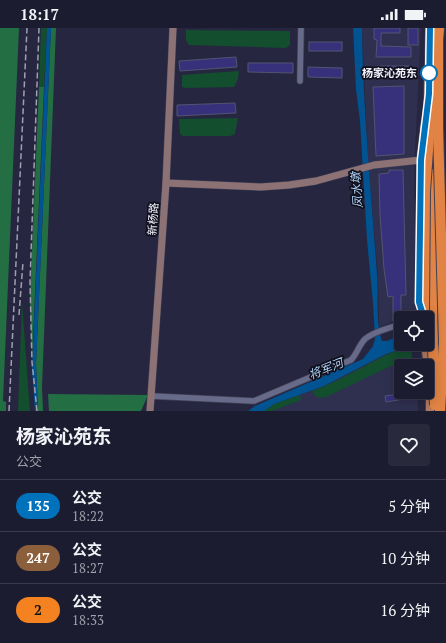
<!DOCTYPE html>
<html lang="zh">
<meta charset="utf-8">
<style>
body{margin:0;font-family:"PT Serif","Noto Sans SC",serif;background:#29293c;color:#f1f3f6;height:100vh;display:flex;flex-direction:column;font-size:15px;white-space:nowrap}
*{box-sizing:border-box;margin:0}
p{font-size:13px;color:#a0a1ab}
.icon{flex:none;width:22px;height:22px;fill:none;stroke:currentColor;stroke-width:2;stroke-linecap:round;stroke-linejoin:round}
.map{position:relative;height:383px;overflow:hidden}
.drawer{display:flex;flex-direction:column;background:#1c1c30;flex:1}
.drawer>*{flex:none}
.badge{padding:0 8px;border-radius:13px;font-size:14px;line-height:26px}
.controls{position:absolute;left:394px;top:283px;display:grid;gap:8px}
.controls a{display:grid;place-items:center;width:40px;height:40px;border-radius:4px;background:#1c1c30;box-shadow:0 2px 10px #0003,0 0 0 1px #3a3a4c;font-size:20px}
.map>.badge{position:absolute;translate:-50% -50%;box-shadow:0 0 0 2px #fff}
.round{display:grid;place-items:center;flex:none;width:42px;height:42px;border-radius:4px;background:#29293c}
.head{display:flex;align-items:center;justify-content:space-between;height:68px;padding:0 16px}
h1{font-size:19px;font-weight:700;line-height:30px}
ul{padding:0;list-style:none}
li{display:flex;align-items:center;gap:12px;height:52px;padding:0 16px;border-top:1px solid #3a3a4c}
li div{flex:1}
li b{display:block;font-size:15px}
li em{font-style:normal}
li .badge{min-width:44px;font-weight:700;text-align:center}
.status{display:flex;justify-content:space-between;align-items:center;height:28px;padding:0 20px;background:#1c1c30;direction:ltr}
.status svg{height:11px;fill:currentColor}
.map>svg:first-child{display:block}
</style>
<div class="status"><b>18:17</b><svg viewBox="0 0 49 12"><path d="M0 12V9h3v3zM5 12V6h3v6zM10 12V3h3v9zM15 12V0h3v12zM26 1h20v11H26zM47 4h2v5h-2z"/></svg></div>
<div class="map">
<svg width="446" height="383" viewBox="0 0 446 383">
<rect width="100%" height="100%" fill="#262640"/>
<g fill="#2f2f4f">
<polygon points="362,0 421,0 414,144 416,285 379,299 378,248 368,133"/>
<polygon points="411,317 413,338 401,338 401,364 417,364 418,383 264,383 274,376 324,358 386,326"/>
</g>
<g fill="#134e2e">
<polygon points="41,0 47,0 44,59 39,59"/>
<polygon points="186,2 290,3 290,17 286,20 189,17 186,12"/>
<polygon points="239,43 238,51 234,59 186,60 182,59 182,47"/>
<polygon points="238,90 235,106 230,108 183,108 180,106 179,91"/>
<polygon points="22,274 30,383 18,383"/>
<path d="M411,317L412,336L391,338L326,369L320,370L315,368L312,363C347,351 376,328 411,317Z"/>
<polygon points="300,367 301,372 272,383 263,383 274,376"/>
</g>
<g fill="#246e44">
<polygon points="0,0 19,0 3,373 6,374 6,383 0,383"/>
<polygon points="51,0 56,0 42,359 43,383 38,383 36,336"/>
<polygon points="39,59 44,59 32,333 30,271"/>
<polygon points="48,366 148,367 141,383 49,383"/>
</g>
<g fill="#015392">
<polygon points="47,0 51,0 36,336 38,383 35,383 32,341"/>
<path d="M353,0H362C363,82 371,164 377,246C379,266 375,294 382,313H387L401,307V316H416L386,326L324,358L274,376L264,383H248L255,378L363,331L373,318L375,311L373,275L367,212L360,93L356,61Z"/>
</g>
<g fill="#37317c" stroke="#525471">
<polygon points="374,0 400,0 400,5 381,5 381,18 411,19 411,29 376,29 377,12 374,11"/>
<rect x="408" y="0" width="10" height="17"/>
<rect x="309" y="14" width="33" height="9"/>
<polygon points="236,29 237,39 180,43 179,33"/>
<polygon points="248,35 293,35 293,45 248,44"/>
<polygon points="377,38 409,38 409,46 377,45"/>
<polygon points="308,39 342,40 342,50 308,49"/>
<polygon points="404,58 404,126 376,128 373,59"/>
<polygon points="235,75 236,85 177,88 177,77"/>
<polygon points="389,142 403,142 406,267 401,267 401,292 398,292 393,293 393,268 388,269 384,241 380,187 379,146 389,145"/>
<polygon points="412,364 417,364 417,369 386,374 385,368"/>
</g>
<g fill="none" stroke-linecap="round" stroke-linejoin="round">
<g stroke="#414056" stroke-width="7">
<g id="street">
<polyline points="300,53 301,0"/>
<polyline points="421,290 424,289"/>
<path d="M151,368L254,373L351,332C357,326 359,317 365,311C374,303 390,300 401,296"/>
</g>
</g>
<g stroke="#414056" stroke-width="8">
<g id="secondary">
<polyline points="166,155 261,159 289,157 316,153 374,137 421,132"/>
<polyline points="150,383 166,155 173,0"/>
</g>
</g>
<g stroke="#414056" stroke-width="10">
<g id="primary">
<polyline points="428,74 430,0"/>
<polyline points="421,158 421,132 425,96"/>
<polyline points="425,316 430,353"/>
<polyline points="430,383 430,366"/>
</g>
</g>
<g stroke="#414056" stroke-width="12">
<g id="highway">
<polyline points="438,12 439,0"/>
<polyline points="431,146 433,319"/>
</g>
</g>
<use href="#street" stroke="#686a89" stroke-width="5.5"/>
<use href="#secondary" stroke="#8c7274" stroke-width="7"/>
<use href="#primary" stroke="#b07960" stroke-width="8"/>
<use href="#highway" stroke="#e08344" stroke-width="10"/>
<g stroke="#9e9fb0" stroke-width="1.5" stroke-dasharray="6 3" stroke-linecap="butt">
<polyline points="19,287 23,234"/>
<polyline points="9,383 27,0"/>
<polyline points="37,383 32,334 30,254 39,0"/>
</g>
<g stroke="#414056" stroke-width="12" stroke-linecap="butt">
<g id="highway-bridge">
<polyline points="438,12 438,100 444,313 440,383"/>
<polyline points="424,283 425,163 432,68"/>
<polyline points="433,319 435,377"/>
</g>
</g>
<use href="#highway-bridge" stroke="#e08344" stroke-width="10"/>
</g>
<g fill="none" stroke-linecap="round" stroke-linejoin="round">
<g stroke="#fff" stroke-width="9">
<polyline id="line" points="424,290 419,274 421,132 429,66 430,0"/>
</g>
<use href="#line" stroke="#0072bc" stroke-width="6"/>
</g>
<circle fill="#fff" stroke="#0072bc" stroke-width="2" cx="429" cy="45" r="8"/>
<g text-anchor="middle" stroke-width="3.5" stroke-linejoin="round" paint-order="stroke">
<g font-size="11" font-weight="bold" fill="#f2f3fe" stroke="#10101c" text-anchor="end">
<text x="417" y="49">杨家沁苑东</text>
</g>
<g font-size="11" fill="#f2f3fe" stroke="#10101c">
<text transform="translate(153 191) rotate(-86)" y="4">新杨路</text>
</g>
<g font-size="12" font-style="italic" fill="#aed0f3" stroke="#10101c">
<text transform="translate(357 162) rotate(-94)" y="4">凤水墩</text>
<text transform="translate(326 341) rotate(-22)" y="4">将军河</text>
</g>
</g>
</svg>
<div class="controls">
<a><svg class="icon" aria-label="locate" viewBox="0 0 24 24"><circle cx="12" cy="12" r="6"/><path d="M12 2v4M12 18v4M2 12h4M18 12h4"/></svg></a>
<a><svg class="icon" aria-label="layers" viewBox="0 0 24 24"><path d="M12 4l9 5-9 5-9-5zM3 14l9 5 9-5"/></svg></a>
</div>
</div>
<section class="drawer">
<div class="head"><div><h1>杨家沁苑东</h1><p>公交</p></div><a class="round"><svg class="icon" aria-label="heart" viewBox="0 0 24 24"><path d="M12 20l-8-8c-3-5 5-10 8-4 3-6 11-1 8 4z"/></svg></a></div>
<ul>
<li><span class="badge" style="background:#0072bc;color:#fff">135</span><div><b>公交</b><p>18:22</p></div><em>5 分钟</em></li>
<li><span class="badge" style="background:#8b5e3c;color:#fff">247</span><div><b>公交</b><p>18:27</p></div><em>10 分钟</em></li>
<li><span class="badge" style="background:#f58220;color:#111">2</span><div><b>公交</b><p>18:33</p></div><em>16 分钟</em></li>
</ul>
</section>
